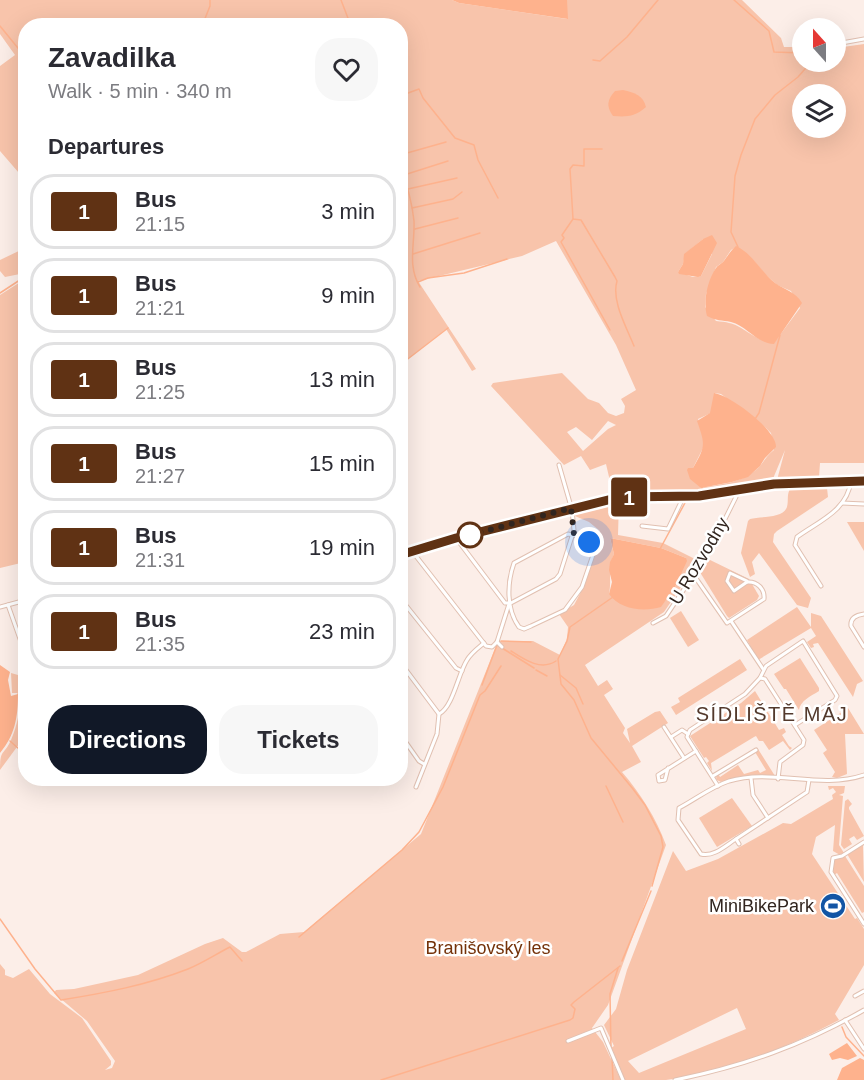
<!DOCTYPE html>
<meta charset="utf-8">
<style>
body{margin:0;font-family:Helvetica,sans-serif;background:#f7f7f7;color:#2b2b33;height:100vh;display:flex;flex-direction:column;font-size:22px;white-space:nowrap}
*{box-sizing:border-box;margin:0}
p{font-size:20px;color:#7c7c81}
.icon{flex:none;width:33px;height:33px;fill:none;stroke:currentColor;stroke-width:2;stroke-linecap:round;stroke-linejoin:round}
.map{position:relative;flex:1;overflow:hidden}
.drawer{position:absolute;left:18px;top:18px;width:390px;height:768px;display:flex;flex-direction:column;background:#fff;border-radius:24px;box-shadow:0 6px 24px #0002}
.drawer>*{flex:none}
.badge{padding:0 12px;border-radius:4px;font-size:21px;line-height:39px}
.needle{width:39px;rotate:339deg}
.buttons{position:absolute;left:792px;top:18px;display:grid;gap:12px}
.buttons a{display:grid;place-items:center;width:54px;height:54px;border-radius:50%;background:#fff;box-shadow:0 6px 24px #0002;font-size:30px}
.you{position:absolute;width:30px;height:30px;margin:-15px;border:4px solid #fff;border-radius:50%;background:#1a73e8;box-shadow:0 0 0 9px #1a73e833}
.map>.badge{position:absolute;translate:-50% -50%;box-shadow:0 0 0 3px #fff}
h2{padding:0 30px;font-size:22px;line-height:54px}
.round{display:grid;place-items:center;flex:none;width:63px;height:63px;border-radius:24px;background:#f7f7f7}
.summary{display:flex;align-items:center;justify-content:space-between;height:102px;padding:0 30px}
h1{font-size:28px;font-weight:600;line-height:45px}
.cta{display:flex;gap:12px;margin-top:auto;padding:12px 30px}
.cta a{flex:1;height:69px;border-radius:24px;background:#111827;color:#fff;font-size:24px;font-weight:600;line-height:69px;text-align:center}
.cta a+a{background:#f7f7f7;color:#2b2b33}
ul{padding:0;list-style:none}
li{display:flex;align-items:center;gap:18px;height:75px;margin:0 12px 9px;padding:0 18px;border:3px solid #e1e1e2;border-radius:24px}
li div{flex:1}
li b{display:block;font-size:22px}
li em{font-style:normal}
li .badge{min-width:66px;font-weight:700;text-align:center}
.map>svg:first-child{display:block}
</style>
<div class="map">
<svg width="864" height="1080" viewBox="0 0 864 1080">
<rect width="100%" height="100%" fill="#fceee8"/>
<g fill="#f8c4ab" fill-rule="evenodd">
<path d="M0,0H452L459,3L567,19V0H742L781,38L784,47H802V62H836V48L864,44V463H820L819,477L777,480L785,450L772,481L708,491L613,494L606,464L590,470L581,456L564,465L491,386L493,383L562,373L588,399L599,403L608,413L616,416L624,413L625,406L621,399L636,390L616,345L556,241L522,256L418,281L476,369L472,371L446,329L401,364L400,26H26L25,180L0,151V66L15,55L0,34ZM802,94H836V128H802ZM703,239L712,254L701,276L693,277L678,272L683,264L685,254ZM736,247L755,262L764,273L777,285L791,291L800,308L774,343C768,342 761,340 756,337C738,327 738,323 716,321L705,307L706,294L716,267L723,262L731,250ZM715,393L721,394L766,428L771,433L774,450C767,455 764,462 758,468C742,483 722,484 701,488L693,468L705,444L698,419L711,413ZM608,421L616,425L608,429L583,451L567,432L576,427L592,440Z"/>
<polygon points="25,248 25,273 5,277 0,271 0,260"/>
<polygon points="25,279 25,562 0,568 0,295"/>
<path d="M820,484L827,488L828,497L777,531L774,534L773,542L811,598L808,608L797,605L759,553L752,562L755,574L750,577L741,553L748,521L750,519C760,516 783,519 787,507C789,499 786,495 791,487Z"/>
<path d="M619,501L618,535L663,543L699,561L664,612L585,665L598,686L607,680L613,689L604,695L625,728L623,733L630,743L627,729L655,712L660,711L668,723L632,746L641,762L622,772C641,794 656,818 666,845L608,1005L592,1028L603,1042L621,1080H0V964L5,970V975L13,978L29,969L50,994L82,1018L111,1061V1065L105,1070L112,1068L115,1061L87,1021L54,993L56,990L74,989L138,975L205,944L223,938L242,952H246L280,934L304,932L421,834L496,646L500,641H533L560,655L567,639L568,627L559,614L574,605L583,588L595,554L593,544L600,531L589,522L575,516L574,512ZM610,538L661,548L686,558L675,587L661,606L609,594C612,580 607,567 614,554Z"/>
<polygon points="847,522 864,522 864,551"/>
<polygon points="706,558 749,579 759,596 757,600 729,618 727,616 698,569"/>
<polygon points="797,607 811,627 811,613 821,616 863,681 857,684 853,697 818,643 813,644 814,647 811,648 807,642 816,636 811,628 758,660 747,640"/>
<polygon points="681,611 699,640 688,647 670,618"/>
<path d="M800,658L819,688V691C811,696 800,701 799,710L786,689H784L774,674Z"/>
<polygon points="740,659 747,670 676,715 671,707 680,702 678,698"/>
<path d="M11,673L25,677V736L0,770C0,748 4,756 11,740C18,724 20,709 21,693H12Z"/>
<polygon points="755,691 779,730 784,728 786,732 782,735 789,746 792,748 790,750 783,741 769,750 763,741 759,741 756,736 754,737 711,763 712,771 707,763 709,761 706,757 704,758 690,736 741,703"/>
<polygon points="848,708 864,734 845,734 847,774 837,778 832,777 835,772 823,753 827,750 814,730"/>
<polygon points="758,749 775,776 742,776 721,782 717,780 716,778 718,774 720,777 738,765 744,774 758,770 760,773 766,770 755,752"/>
<path d="M828,786H845L844,793L839,795L843,796L839,845L844,853L840,855L833,851L835,825L816,837L812,854L855,919L857,918L864,929V965L835,1014L839,1020C784,1049 728,1072 666,1080C653,1080 638,1080 625,1080L611,1048L614,1046L604,1025L616,1009L627,970L673,851L686,871L718,859L783,823L791,824L833,799L832,795L836,792L833,788L829,790ZM737,1008L746,1029L639,1073L628,1061Z"/>
<polygon points="732,798 752,826 717,847 699,818"/>
<polygon points="848,799 852,804 849,807 849,809 864,836 857,840 854,836 849,839 852,844 844,849 841,845 845,801"/>
<polygon points="864,843 863,846 864,882 847,854"/>
<polygon points="845,856 864,886 864,912 862,913 837,873 834,875 832,866 835,859"/>
</g>
<g fill="#feb28d">
<polygon points="452,0 567,0 568,19 459,3"/>
<path d="M623,90C635,93 643,95 646,107C635,117 626,117 613,116C606,106 607,100 615,91Z"/>
<polygon points="712,235 717,243 701,276 698,277 679,274 678,272 683,264 684,254 703,239"/>
<path d="M736,246C753,254 761,272 775,283C785,290 796,292 802,303L774,344C756,343 747,326 731,322C722,320 716,321 707,316C703,302 707,281 716,268C718,265 721,264 723,262C728,256 730,251 736,246Z"/>
<path d="M714,393C730,395 777,430 776,447L765,458L760,466L748,477L732,482L701,488L690,479L687,470L688,468H693C706,446 705,444 697,421L710,413Z"/>
<path d="M610,538L661,548L686,558L687,561L675,587L661,607C644,612 620,610 609,594L612,582L609,570L610,562L614,554Z"/>
<path d="M0,665L10,672L8,680L11,696L18,694C18,717 15,735 0,753Z"/>
<polygon points="847,1043 857,1056 848,1060 840,1058 832,1060 829,1054"/>
<polygon points="860,1058 864,1060 864,1080 837,1080 842,1068"/>
</g>
<g fill="none" stroke-linecap="round" stroke-linejoin="round">
<g stroke="#feb28d" stroke-width="1.5">
<polyline points="341,0 351,26"/>
<polyline points="734,0 769,31 774,52 802,53"/>
<polyline points="0,26 22,53"/>
<polyline points="202,26 210,6 210,0"/>
<polyline points="24,55 26,57"/>
<polyline points="593,60 600,61 627,37 658,0"/>
<polyline points="400,96 419,89 423,98 455,138 474,145 478,160 498,198"/>
<path d="M602,149H584V166L573,165L570,169L573,219L581,220L615,277L617,281C611,301 627,328 634,346"/>
<polyline points="400,155 446,142"/>
<path d="M400,166C407,184 412,202 414,221C415,244 407,266 420,287"/>
<polyline points="404,175 448,161"/>
<polyline points="408,189 457,178"/>
<polyline points="412,208 453,199 462,192"/>
<polyline points="573,219 562,235 564,238 561,242 610,330"/>
<polyline points="415,229 458,218"/>
<polyline points="738,247 731,232 735,176 741,155 755,119 775,95 798,77 811,62"/>
<polyline points="413,254 480,233"/>
<polyline points="418,282 428,278 464,273 507,259"/>
<polyline points="0,293 26,276"/>
<polyline points="400,365 448,328"/>
<polyline points="755,419 759,413 780,335"/>
<polyline points="702,492 702,487"/>
<polyline points="660,549 686,501 700,500"/>
<polyline points="613,597 570,627 567,641 558,659 561,684 574,700 591,738 633,789 645,805 661,836 663,847 652,886"/>
<polyline points="501,641 531,642"/>
<polyline points="502,648 534,668"/>
<path d="M511,651C525,660 541,671 556,661"/>
<polyline points="536,670 547,676"/>
<polyline points="560,675 576,688 583,704"/>
<polyline points="482,685 497,645"/>
<polyline points="18,694 26,691"/>
<polyline points="10,741 19,749"/>
<polyline points="606,786 623,822"/>
<path d="M0,919L35,969L61,1000C105,993 147,985 188,969C203,963 216,954 230,947L242,961"/>
<polyline points="299,937 402,850 419,832 443,787 480,695 485,691 501,666"/>
<polyline points="622,961 651,891"/>
<polyline points="842,1027 846,1037 864,1056"/>
<polyline points="611,1049 610,994 618,968"/>
<polyline points="612,1057 613,1080"/>
<polyline points="381,1080 570,1020 573,1018 575,1009 571,1005 574,1002 620,966"/>
</g>
<g stroke="#e1c0b1" stroke-width="5">
<g id="minor">
<polyline points="836,44 864,39"/>
<polyline points="797,46 802,47"/>
<polyline points="842,503 864,504"/>
<polyline points="642,526 668,529 684,496"/>
<path d="M568,534C578,535 592,542 594,552L582,587L565,610L531,626L524,629L519,627C506,609 507,583 514,563Z"/>
<polyline points="456,538 505,603 509,603"/>
<polyline points="412,551 486,646 492,647 497,642 509,604 556,579 560,574 574,530 572,510 559,465"/>
<polyline points="400,555 456,538 620,497 699,496 774,484 864,481"/>
<polygon points="730,573 747,581 747,582 734,591 727,581"/>
<path d="M693,574L727,623L764,599C765,589 757,581 747,582"/>
<path d="M821,586L795,545L797,537C819,521 847,511 851,481"/>
<polyline points="400,598 456,668 462,671"/>
<polyline points="8,605 26,656"/>
<polyline points="0,607 26,600"/>
<path d="M864,614C857,615 850,618 851,626L864,647"/>
<polyline points="731,621 763,669"/>
<polyline points="653,623 666,616 707,555 736,497 736,491"/>
<polyline points="497,642 502,647"/>
<polyline points="400,662 439,714 437,734 416,787"/>
<polyline points="760,678 765,679 804,740 803,745 780,762 778,779"/>
<path d="M439,714C453,707 458,674 467,660C471,653 478,648 484,643"/>
<polyline points="664,727 684,758"/>
<polyline points="400,734 419,761 424,764"/>
<polyline points="688,734 690,730 745,694 760,678 766,666 803,641 837,696 835,700 795,725"/>
<polyline points="688,734 687,737 718,786"/>
<polyline points="671,737 682,730 688,734"/>
<polyline points="668,768 665,780 659,781 658,775 696,751"/>
<polyline points="713,776 756,750"/>
<polyline points="751,778 753,795 768,818"/>
<path d="M736,839C725,846 714,857 701,854L678,820L679,808C696,799 711,787 729,781C772,768 820,790 864,775"/>
<polyline points="864,842 842,856 833,858 831,872 864,924"/>
<polyline points="739,844 736,839 807,792 809,780"/>
<polyline points="855,996 864,991"/>
<polyline points="845,1020 864,1049"/>
<polyline points="568,1041 601,1028 623,1080"/>
<path d="M675,1080C744,1066 803,1045 864,1010"/>
</g>
</g>
<use href="#minor" stroke="#fff" stroke-width="3"/>
</g>
<g fill="none" stroke-linecap="round" stroke-linejoin="round">
<g stroke="#fff" stroke-width="14">
<polyline id="line" points="400,555 456,538 620,497 699,496 774,484 864,481"/>
</g>
<use href="#line" stroke="#603214" stroke-width="9"/>
<polyline stroke="#31251f" stroke-width="6" stroke-dasharray="0 10.8" points="470,535 571,508 574,534 589,542"/>
</g>
<defs>
<g id="stadium-disc" transform="scale(1.35)"><circle r="9.5" fill="#1255a5" stroke="#fff"/><path d="M0-5a6.5 5 0 1 0 0 10a6.5 5 0 1 0 0-10ZM-3.5-1.8h7v3.6h-7Z" fill="#fff"/></g>
</defs>
<g fill-rule="evenodd">
<use href="#stadium-disc" x="833" y="906"/>
</g>
<circle fill="#fff" stroke="#603214" stroke-width="3" cx="470" cy="535" r="12"/>
<g text-anchor="middle" stroke-width="5" stroke-linejoin="round" paint-order="stroke">
<g font-size="18" fill="#31251f" stroke="#fff">
<text transform="translate(699 561) rotate(-59)" y="6">U Rozvodny</text>
</g>
<g font-size="18" fill="#31251f" stroke="#fff" text-anchor="end">
<text x="814" y="912">MiniBikePark</text>
</g>
<g font-size="18" fill="#743209" stroke="#fff">
<text x="488" y="954">Branišovský les</text>
</g>
<g font-size="20" letter-spacing="1.5" fill="#53392c" stroke="#fff">
<text x="772" y="721">SÍDLIŠTĚ MÁJ</text>
</g>
</g>
</svg>
<div class="buttons">
<a><svg class="needle" viewBox="-14 -14 28 28"><path d="M0-13l5 13h-10z" fill="#e53935"/><path d="M0 13l5-13h-10z" fill="#7c7c81"/></svg></a>
<a><svg class="icon" aria-label="layers" viewBox="0 0 24 24"><path d="M12 4l9 5-9 5-9-5zM3 14l9 5 9-5"/></svg></a>
</div>
<div class="you" style="left:589px;top:542px"></div>
<b class="badge" style="left:629px;top:497px;background:#603214;color:#fff">1</b>
<section class="drawer">
<div class="summary"><div><h1>Zavadilka</h1><p>Walk · 5 min · 340 m</p></div><a class="round"><svg class="icon" aria-label="heart" viewBox="0 0 24 24"><path d="M12 20l-8-8c-3-5 5-10 8-4 3-6 11-1 8 4z"/></svg></a></div>
<h2>Departures</h2>
<ul>
<li><span class="badge" style="background:#603214;color:#fff">1</span><div><b>Bus</b><p>21:15</p></div><em>3 min</em></li>
<li><span class="badge" style="background:#603214;color:#fff">1</span><div><b>Bus</b><p>21:21</p></div><em>9 min</em></li>
<li><span class="badge" style="background:#603214;color:#fff">1</span><div><b>Bus</b><p>21:25</p></div><em>13 min</em></li>
<li><span class="badge" style="background:#603214;color:#fff">1</span><div><b>Bus</b><p>21:27</p></div><em>15 min</em></li>
<li><span class="badge" style="background:#603214;color:#fff">1</span><div><b>Bus</b><p>21:31</p></div><em>19 min</em></li>
<li><span class="badge" style="background:#603214;color:#fff">1</span><div><b>Bus</b><p>21:35</p></div><em>23 min</em></li>
</ul>
<div class="cta"><a>Directions</a><a>Tickets</a></div>
</section>
</div>
